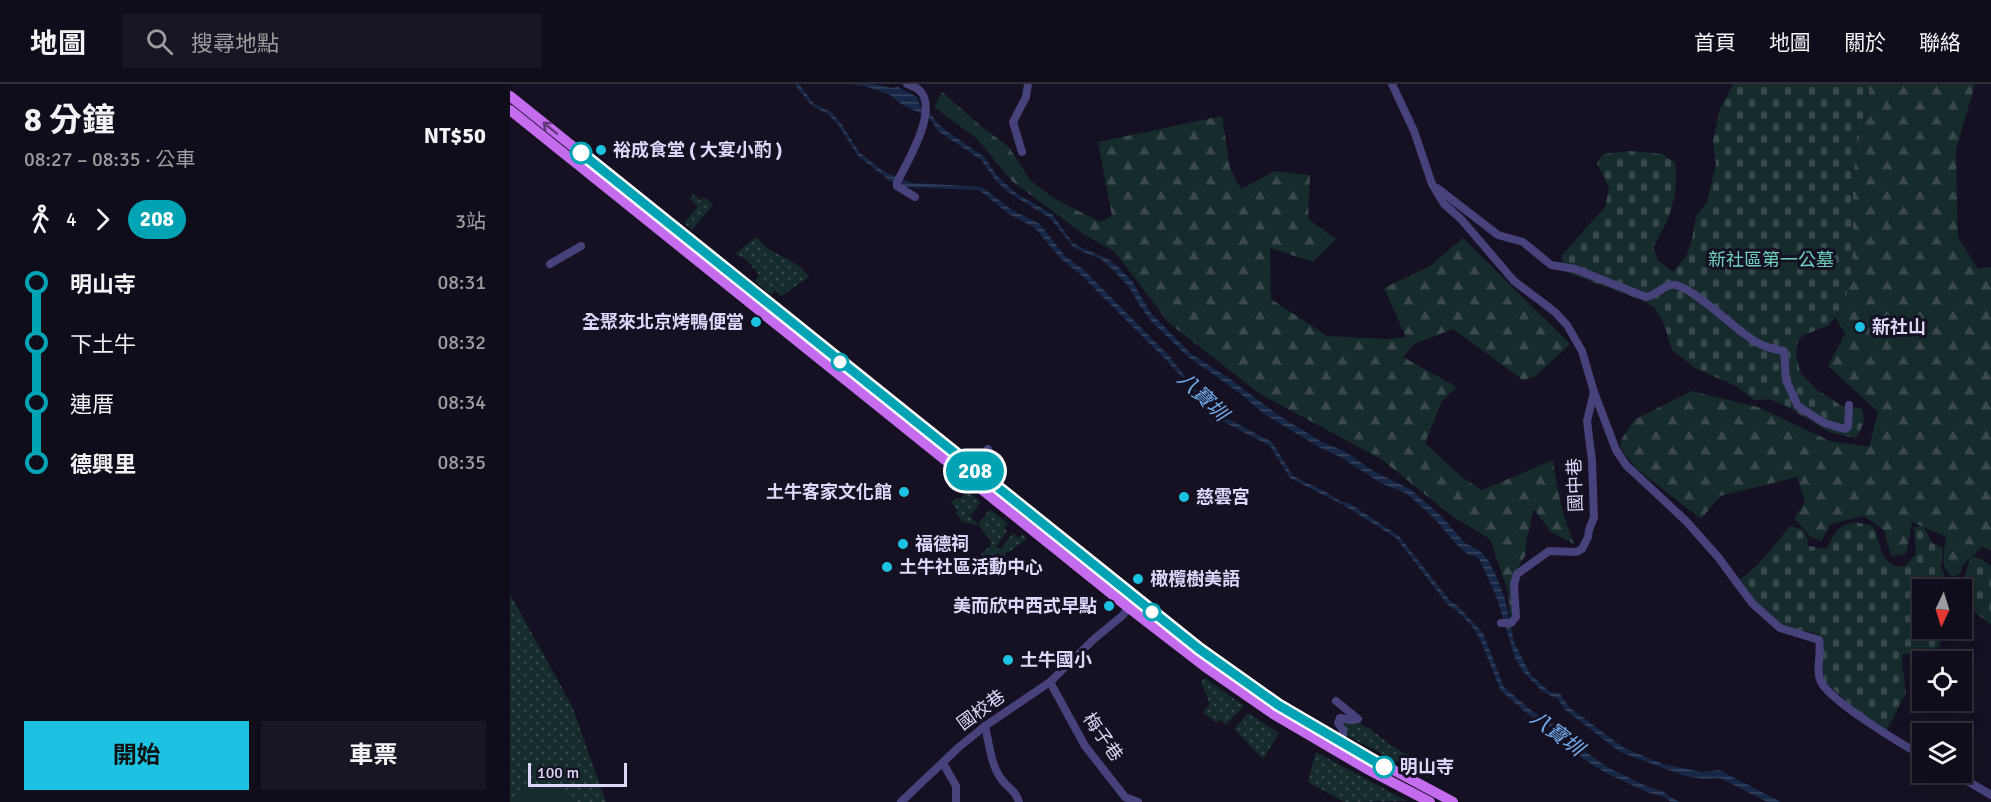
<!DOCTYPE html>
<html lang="zh-TW">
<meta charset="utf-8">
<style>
body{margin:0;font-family:Signika,"Noto Sans TC",sans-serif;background:#191623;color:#f1f3f6;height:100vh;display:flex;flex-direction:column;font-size:22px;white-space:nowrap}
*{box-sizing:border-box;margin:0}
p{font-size:20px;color:#9c9ca2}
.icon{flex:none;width:33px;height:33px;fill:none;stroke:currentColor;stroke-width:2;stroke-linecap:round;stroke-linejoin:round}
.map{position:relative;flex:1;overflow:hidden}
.details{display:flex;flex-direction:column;background:#100d1a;width:510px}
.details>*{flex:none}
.badge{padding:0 12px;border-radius:20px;font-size:21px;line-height:39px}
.needle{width:39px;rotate:184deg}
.tools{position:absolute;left:1402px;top:495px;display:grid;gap:12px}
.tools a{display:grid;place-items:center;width:60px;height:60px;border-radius:0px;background:#100d1a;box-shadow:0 6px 24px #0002,0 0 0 2px #302d39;font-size:30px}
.scale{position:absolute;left:18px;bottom:15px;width:99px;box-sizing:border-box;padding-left:6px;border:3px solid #ddd7fa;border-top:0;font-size:16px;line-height:21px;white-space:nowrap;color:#ddd7fa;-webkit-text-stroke:4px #151122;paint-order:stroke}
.map>.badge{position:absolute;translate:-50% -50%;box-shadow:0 0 0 3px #fff}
.legs{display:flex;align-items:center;gap:9px;height:66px;padding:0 24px;font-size:20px}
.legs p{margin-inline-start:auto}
.head{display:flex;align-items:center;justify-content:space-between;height:102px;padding:0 24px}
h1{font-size:33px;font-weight:700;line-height:45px}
.button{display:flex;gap:12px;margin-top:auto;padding:12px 24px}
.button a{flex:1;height:69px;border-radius:0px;background:#1cc2e2;color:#111;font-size:24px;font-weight:700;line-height:69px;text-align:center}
.button a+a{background:#191623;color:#f1f3f6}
ul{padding:0 24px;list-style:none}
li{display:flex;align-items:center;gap:21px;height:60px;font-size:22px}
li i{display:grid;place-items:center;width:9px;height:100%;margin:0 8px;background:currentColor}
li i::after{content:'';width:15px;height:15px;margin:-8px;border:4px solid;border-radius:50%;background:#100d1a}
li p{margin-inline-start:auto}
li:first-child i{background:linear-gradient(#0000 50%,currentColor 0)}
li:last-child i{background:linear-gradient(currentColor 50%,#0000 0)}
header{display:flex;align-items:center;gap:36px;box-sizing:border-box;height:84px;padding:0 30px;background:#100d1a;border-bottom:2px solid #302d39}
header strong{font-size:28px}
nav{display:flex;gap:33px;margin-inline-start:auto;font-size:21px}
.search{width:420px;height:54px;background:#191623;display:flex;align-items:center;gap:15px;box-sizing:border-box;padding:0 21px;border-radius:0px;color:#9c9ca2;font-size:22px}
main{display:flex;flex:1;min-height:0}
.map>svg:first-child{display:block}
</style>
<header>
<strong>地圖</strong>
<div class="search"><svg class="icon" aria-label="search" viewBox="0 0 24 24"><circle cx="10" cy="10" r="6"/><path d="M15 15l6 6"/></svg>搜尋地點</div>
<nav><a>首頁</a><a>地圖</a><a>關於</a><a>聯絡</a></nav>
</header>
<main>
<section class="details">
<div class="head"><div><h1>8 分鐘</h1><p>08:27 – 08:35 · 公車</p></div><b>NT$50</b></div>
<div class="legs"><svg class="icon" aria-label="walk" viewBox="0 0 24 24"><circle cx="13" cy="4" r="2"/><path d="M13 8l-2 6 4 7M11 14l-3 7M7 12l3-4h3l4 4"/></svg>4<svg class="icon" aria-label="forward" viewBox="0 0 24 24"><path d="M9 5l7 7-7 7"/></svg><b class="badge" style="background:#00a3b4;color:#fff">208</b><p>3站</p></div>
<ul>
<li><i style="color:#00a3b4"></i><b>明山寺</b><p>08:31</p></li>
<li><i style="color:#00a3b4"></i><span>下土牛</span><p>08:32</p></li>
<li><i style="color:#00a3b4"></i><span>連厝</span><p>08:34</p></li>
<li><i style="color:#00a3b4"></i><b>德興里</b><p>08:35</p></li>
</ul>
<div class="button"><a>開始</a><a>車票</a></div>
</section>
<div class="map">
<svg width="1481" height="718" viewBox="0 0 1481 718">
<defs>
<pattern id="green-dots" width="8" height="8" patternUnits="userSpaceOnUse" patternTransform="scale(1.5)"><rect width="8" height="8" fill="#152b2c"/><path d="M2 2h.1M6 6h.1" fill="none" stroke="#37494c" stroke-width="1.8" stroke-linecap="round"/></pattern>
<pattern id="forest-firs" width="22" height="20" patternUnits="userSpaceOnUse" patternTransform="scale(1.5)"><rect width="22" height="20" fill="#152b2c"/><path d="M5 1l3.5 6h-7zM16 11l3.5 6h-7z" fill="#37494c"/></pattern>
<pattern id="cemetery-stones" width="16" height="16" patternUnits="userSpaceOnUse" patternTransform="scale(1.5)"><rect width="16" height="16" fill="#152b2c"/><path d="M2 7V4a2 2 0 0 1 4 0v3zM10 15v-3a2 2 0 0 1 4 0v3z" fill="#37494c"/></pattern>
<pattern id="water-rules" width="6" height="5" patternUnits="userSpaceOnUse" patternTransform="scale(1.5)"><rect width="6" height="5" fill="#162747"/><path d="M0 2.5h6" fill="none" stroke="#374662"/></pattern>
</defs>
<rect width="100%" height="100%" fill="#151122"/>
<g fill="url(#green-dots)">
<polygon points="184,110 190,116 195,113 203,121 182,146 174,139 188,122 179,114"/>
<path d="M246,153C251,158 256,164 262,167C276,175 288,178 299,193L271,212L266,206L261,211L245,197L249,191L237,176L225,170Z"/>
<polygon points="457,407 471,418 461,431 454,426 468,440 480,425 498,440 494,444 497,447 486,463 490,466 503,449 509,454 512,450 517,455 499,468 495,469 491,485 487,489 481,485 471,470 480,462 481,457 468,441 452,438 446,428 447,426 441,418 447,413 450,415 454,411 452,409"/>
<polygon points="0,510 62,622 96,718 0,718"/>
<polygon points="695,594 734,622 716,641 711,636 706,639 693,628 700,620 691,598"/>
<polygon points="738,629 769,649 753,675 724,645"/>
<path d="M832,636C855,638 863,647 881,661C893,670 911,677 925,681L919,694L836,651Z"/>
<polygon points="806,668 897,717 834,718 798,698"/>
</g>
<g fill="url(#forest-firs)">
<path d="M1359,0H1465L1446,66L1448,153L1468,185L1481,183V467L1472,463L1453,481L1450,490L1443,493C1428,485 1435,467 1436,453L1402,438L1396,470L1381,472L1374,446L1354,432L1321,440L1311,457L1301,453L1284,434L1295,418L1287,393L1210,412L1191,435L1127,385L1110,364L1111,356L1124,336L1181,307L1248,323L1320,357L1359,363L1368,328L1318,282L1335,250L1325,233L1331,225L1342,196L1343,94L1347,61L1359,18Z"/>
<path d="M432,8L472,43L499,63L520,96L545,115L590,138L602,132L588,58L712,32L720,84L731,105L765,87L800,91L798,135L826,155L803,178L760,164L761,215L817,252L877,255L896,253L874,204L920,182L953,154L1060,260L1026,292L1013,296L943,245L904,260L893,273L947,303L932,317L915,359L952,393L972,406L1043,376C1047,406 1053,433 1064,460L1041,448L1024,425L1017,454L1015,472L1001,495L1003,529L1000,533L998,507L980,455L942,432L871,375L750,310L659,239L604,167L573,150L502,97L466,54L424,23Z"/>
</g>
<g fill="url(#cemetery-stones)">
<path d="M1223,0H1359V18L1347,61L1343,94L1342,196L1331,225L1319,241L1294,251L1288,256L1286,270L1290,288L1307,306L1332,322L1351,324C1357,336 1352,343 1346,354L1319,348L1276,322L1259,315L1244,316L1226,302L1185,284L1162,266L1154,240L1145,224L1134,217L1056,188L1051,172L1095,123L1099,104L1087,79L1093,70L1120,67L1153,70L1165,79C1169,112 1160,135 1143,163L1148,176L1163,188L1177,171L1182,155L1186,132L1197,118L1206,80L1203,57L1210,25Z"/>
<path d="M1345,438L1363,442C1372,460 1367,481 1394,483L1406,470L1404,443L1413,442L1423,460L1433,463L1431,482L1439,505L1413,506V544L1432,545V552L1429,563L1411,569L1393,570L1392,578L1396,609L1377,646L1344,624L1314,597L1311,554C1301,543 1284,549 1272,541C1255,530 1241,511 1229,496C1251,481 1263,462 1280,442L1292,445L1297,453L1298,462L1317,465C1325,448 1326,442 1345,438Z"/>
<path d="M1463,472L1473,476L1481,482V541L1454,519H1452C1452,505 1454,484 1463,472Z"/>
</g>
<path fill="#152b2c" d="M35,702C47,704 59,708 66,718H0L13,707Z"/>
<g fill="url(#water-rules)">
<polygon points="284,0 289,0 304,20 321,28 330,38 350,69 373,87 402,99 472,103 502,126 530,140 554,171 574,186 659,272 699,322 713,332 762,358 783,392 816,408 830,417 839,419 889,452 940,517 948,522 973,549 994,603 1022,627 1054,646 1063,659 1097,683 1136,702 1152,707 1169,718 1161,718 1156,714 1137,708 1096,689 1072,674 1052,651 1019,631 991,607 970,555 961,541 947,527 938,521 886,454 835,422 780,394 760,362 712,337 694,323 679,301 656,276 570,190 551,175 525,144 499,130 469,106 392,103 380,97 348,72 329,42 318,30 302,22"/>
<polygon points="340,0 363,0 381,4 388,3 407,13 410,22 420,29 428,40 438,48 474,73 488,93 507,110 542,130 562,158 570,163 598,175 608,183 622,197 640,228 680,269 720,295 768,331 812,358 834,367 863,387 900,405 932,433 955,459 970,467 978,476 986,492 995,515 1004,558 1021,591 1040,608 1050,610 1059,623 1114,664 1153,680 1192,688 1209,686 1271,718 1257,718 1210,694 1193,695 1175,692 1110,668 1054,625 1048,615 1033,608 1014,589 1005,574 987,514 970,476 965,472 959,471 948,462 923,433 897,410 871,399 832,374 809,363 754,330 731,310 677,272 642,238 630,222 619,203 603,186 592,176 564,164 540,134 498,108 486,97 471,76 428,47 419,33 394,22 380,11 358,3"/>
</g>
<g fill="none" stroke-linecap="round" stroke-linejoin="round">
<g stroke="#47427c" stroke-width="8">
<path d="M397,0C401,2 406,3 409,6C430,24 397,79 387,98V102L405,113"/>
<path d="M882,0L904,47L922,100L934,120L951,135L1004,197L1045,228L1057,241L1072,267L1084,308L1106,366L1116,381L1176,437L1208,473L1242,519L1270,544L1309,556C1312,569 1305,586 1311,598C1322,618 1391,660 1413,672"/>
<polyline points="512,68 503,38 516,13 518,0"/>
<path d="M927,104L988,151L1013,158L1041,181L1065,185L1136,213C1147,211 1152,203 1160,201C1180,197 1229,252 1252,261C1259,264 1267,266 1274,267L1276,296L1288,322L1314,339L1335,345L1338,343L1339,321"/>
<polyline points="40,180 71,162"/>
<polyline points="478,365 484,379 481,400"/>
<polyline points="991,539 1001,539 1006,533 1004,500 1007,490 1039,467 1066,468 1072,465 1078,453 1079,446 1084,433 1082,377 1077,337 1084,308"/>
<polyline points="540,598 575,662 615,713 628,718"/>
<polyline points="826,617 848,635 841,636 830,634 828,639 833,646 833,651"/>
<path d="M475,642C479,659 481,682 492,696C499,705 506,707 509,718"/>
<polyline points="433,679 446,702 446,718"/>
<polyline points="1442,688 1481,711"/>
<polyline points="391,718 449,663 475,642 540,598 584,555 612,532 621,521"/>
</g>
<g stroke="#c46ced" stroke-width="10">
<polyline points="0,12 689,565 768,621 809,646 943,718"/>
<polyline points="0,26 619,524 698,585 763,630 857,685 920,718"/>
</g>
</g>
<defs><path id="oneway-shaft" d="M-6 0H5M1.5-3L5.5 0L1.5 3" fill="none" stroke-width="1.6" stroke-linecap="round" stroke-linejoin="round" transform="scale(1.5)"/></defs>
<use stroke="#643a7d" href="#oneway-shaft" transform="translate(40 44) rotate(-141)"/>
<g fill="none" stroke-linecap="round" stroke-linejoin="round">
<g stroke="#fff" stroke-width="14">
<polyline id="line-1" points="71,69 689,565 768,621 874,683"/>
</g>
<use href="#line-1" stroke="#00a3b4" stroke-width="9"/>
</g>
<g fill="#1cc2e2" stroke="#151122" stroke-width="2">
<circle cx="91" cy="66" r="6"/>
<circle cx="246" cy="238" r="6"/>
<circle cx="1350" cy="243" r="6"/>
<circle cx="394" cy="408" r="6"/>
<circle cx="674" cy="413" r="6"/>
<circle cx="393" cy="460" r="6"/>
<circle cx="377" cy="483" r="6"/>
<circle cx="628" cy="495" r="6"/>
<circle cx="599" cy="522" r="6"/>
<circle cx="498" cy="576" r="6"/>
</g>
<g fill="#fff" stroke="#00a3b4" stroke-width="3">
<circle cx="71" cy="69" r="10"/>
<circle cx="330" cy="278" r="8"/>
<circle cx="642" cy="528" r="8"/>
<circle cx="874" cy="683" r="10"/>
</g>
<g text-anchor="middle" stroke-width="6" stroke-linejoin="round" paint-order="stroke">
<g font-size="18" font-weight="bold" fill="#ddd7fa" stroke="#151122" text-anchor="start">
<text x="103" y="72">裕成食堂 ( 大宴小酌 )</text>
<text x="234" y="244" text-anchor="end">全聚來北京烤鴨便當</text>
<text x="1362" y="249">新社山</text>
<text x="382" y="414" text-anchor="end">土牛客家文化館</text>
<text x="686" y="419">慈雲宮</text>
<text x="405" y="466">福德祠</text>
<text x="389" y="489">土牛社區活動中心</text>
<text x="640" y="501">橄欖樹美語</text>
<text x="587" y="528" text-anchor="end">美而欣中西式早點</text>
<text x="510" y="582">土牛國小</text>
</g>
<g font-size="18" fill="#6cd2be" stroke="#151122">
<text x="1261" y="182">新社區第一公墓</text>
</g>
<g font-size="18" fill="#ddd7fa" stroke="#151122">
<text transform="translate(1065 401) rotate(-92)" y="6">國中巷</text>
<text transform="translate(471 626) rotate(-36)" y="6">國校巷</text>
<text transform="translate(593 653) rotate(55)" y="6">梅子巷</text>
</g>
<g font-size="18" font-weight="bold" fill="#ddd7fa" stroke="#151122" text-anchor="start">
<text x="890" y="689">明山寺</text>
</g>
<g font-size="20" font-style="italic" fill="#72adee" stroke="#151122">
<text transform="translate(693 312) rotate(44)" y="7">八寶圳</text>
<text transform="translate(1047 649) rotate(37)" y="7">八寶圳</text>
</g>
</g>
</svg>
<div class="tools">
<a><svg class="needle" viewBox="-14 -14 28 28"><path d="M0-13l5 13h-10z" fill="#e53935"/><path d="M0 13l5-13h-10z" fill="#9c9ca2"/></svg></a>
<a><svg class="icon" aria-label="locate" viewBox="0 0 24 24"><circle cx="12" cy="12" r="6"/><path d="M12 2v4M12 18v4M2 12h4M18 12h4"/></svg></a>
<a><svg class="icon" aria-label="layers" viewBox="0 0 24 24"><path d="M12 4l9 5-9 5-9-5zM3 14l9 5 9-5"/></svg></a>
</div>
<div class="scale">100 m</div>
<b class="badge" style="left:465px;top:387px;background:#00a3b4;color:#fff">208</b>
</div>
</main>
